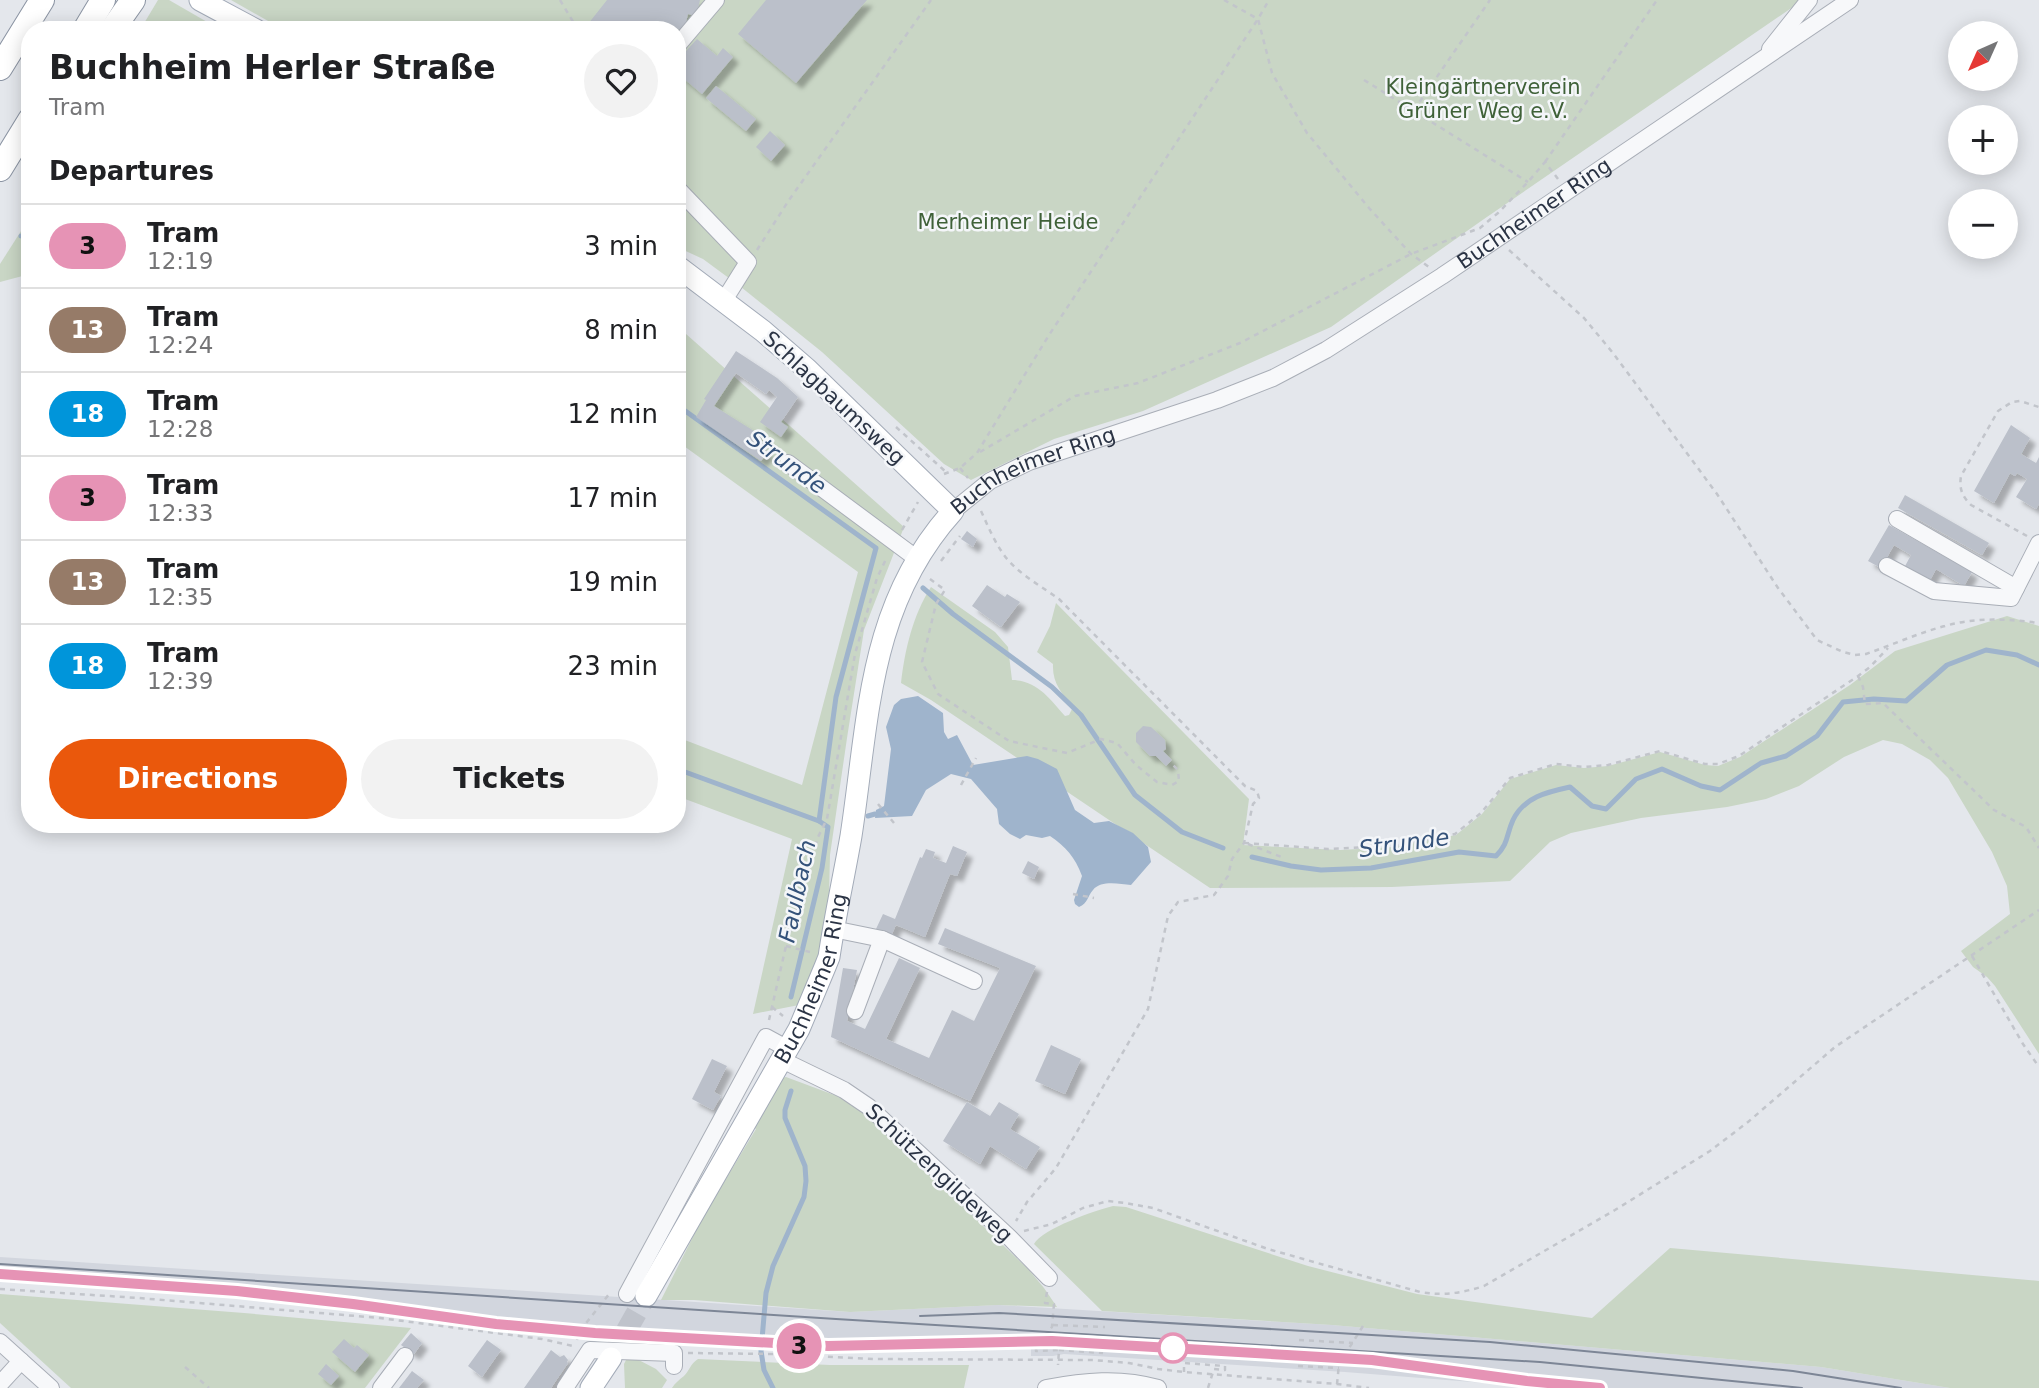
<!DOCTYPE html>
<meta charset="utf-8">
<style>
body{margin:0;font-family:"DejaVu Sans",sans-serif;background:#f2f2f2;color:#202124;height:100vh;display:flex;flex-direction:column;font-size:26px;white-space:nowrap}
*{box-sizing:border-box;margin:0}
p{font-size:23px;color:#757577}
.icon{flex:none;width:38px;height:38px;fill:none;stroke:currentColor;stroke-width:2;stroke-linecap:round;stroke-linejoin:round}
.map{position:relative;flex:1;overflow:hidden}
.side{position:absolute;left:21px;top:21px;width:665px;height:812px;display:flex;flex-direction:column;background:#fff;border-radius:28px;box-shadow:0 4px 18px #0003}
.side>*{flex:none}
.badge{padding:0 14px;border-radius:23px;font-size:24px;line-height:46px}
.needle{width:46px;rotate:225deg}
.buttons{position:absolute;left:1948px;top:21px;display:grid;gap:14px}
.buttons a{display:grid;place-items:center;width:70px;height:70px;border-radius:50%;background:#fff;box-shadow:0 4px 18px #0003;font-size:35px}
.map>.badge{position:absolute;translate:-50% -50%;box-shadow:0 0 0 4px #fff}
h2{padding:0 28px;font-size:26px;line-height:63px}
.round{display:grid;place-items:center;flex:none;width:74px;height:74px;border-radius:37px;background:#f2f2f2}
.head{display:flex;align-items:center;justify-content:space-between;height:119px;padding:0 28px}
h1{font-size:33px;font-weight:600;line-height:52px}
.action{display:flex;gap:14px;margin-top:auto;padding:14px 28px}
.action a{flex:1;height:80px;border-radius:42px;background:#ea580c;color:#fff;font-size:28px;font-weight:600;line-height:80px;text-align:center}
.action a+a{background:#f2f2f2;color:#202124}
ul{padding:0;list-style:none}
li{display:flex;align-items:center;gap:21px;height:84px;padding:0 28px;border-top:2px solid #e0e0e0}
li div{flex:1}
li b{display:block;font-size:26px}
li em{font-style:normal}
li .badge{min-width:77px;font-weight:700;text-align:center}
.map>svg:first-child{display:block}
</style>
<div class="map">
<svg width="2039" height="1388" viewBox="0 0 2039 1388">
<defs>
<filter id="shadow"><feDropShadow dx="6" dy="6" stdDeviation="2" flood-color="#0004"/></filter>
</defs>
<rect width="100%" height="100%" fill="#e4e7ec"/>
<polygon fill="#d2d6de" points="0,1257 850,1312 998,1305 1332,1325 1821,1367 1950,1388 1550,1388 1345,1372 1064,1354 1053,1356 1031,1356 1031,1345 854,1352 685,1344 524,1330 238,1296 0,1279"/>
<g fill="#c9d6c5">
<polygon points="158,0 169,0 221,30 140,30"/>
<polygon points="231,0 1803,0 1484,219 1331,327 1143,411 1054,439 971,480 944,464 822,352 741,287 703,259 677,247 677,30 284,30"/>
<polygon points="30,217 30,274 0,282 0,264"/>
<polygon points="677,326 904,527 864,630 847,738 830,855 829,895 816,971 799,1005 753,1014 792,839 677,796 677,737 802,785 858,572 677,441"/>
<path d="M931,587L995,632L1008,647L1012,680C1037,680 1050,699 1065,716L1069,715L1073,707C1062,694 1052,683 1053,664L1037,652L1050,626L1056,603L1249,799L1243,845L1340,850L1394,847L1456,835L1482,814L1510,779L1556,765L1584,768L1608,766L1660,752L1705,765L1718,766L1740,757L1850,685L1895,651L2007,616L2039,626V1054L1995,986L1987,977L1973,967L1961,951L2010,914L2007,886L1992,852L1948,778L1930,760L1902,744L1883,740L1844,757L1799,786L1766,799L1727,807L1641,818L1571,833L1550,842L1510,881L1392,887L1210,888L931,700L901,683C905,649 913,615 931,587Z"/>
<polygon points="786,1077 837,1096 871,1118 1029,1270 1044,1288 1057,1307 998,1305 850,1312 694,1300 661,1300 703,1217 756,1129 753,1127 782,1078"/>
<path d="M1113,1206L1126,1207L1308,1266L1417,1294L1592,1318L1670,1248L2039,1281V1388H1950L1821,1367L1332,1325L1102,1311L1034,1244C1042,1229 1096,1210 1113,1206Z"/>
<polygon points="0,1294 244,1313 411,1328 365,1388 71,1388 0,1323"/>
<polygon points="633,1357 656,1369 667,1380 662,1388 625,1388 624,1364 627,1358"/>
<path d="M698,1359L830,1365H969L964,1388H672C675,1383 679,1380 684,1376C690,1370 690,1364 698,1359Z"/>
</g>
<path fill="#9fb4cc" d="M918,696L943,713L944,732L948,739L957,735L973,765L1027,756L1038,759L1057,769L1075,810L1094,823L1109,821L1133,833L1148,847L1151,862L1131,885C1119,884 1101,880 1093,890C1087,897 1088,903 1079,907L1075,904L1074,900L1082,876C1075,857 1066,847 1050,836L1042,838L1026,835L1020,839L1010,834L999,824L997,809L971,779L951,774L926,790L912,816L875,818L876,810L884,806L891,749L886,727L894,705L901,699Z"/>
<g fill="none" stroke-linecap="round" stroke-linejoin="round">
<g stroke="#9fb4cc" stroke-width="5">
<polyline points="21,236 30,239"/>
<polyline points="677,405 876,548 836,697 819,821"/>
<polyline points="923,588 953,614 1052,687 1081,715 1135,795 1182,832 1223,848"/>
<polyline points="677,769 819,821 828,827 822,868 791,997"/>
<polyline points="868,816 875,814"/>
<path d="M1252,857L1291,866L1321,870L1371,868L1459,852L1496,856C1509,843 1506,835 1513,820C1524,797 1547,792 1570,787L1592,806L1606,809L1636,779L1662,769L1701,786L1720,790L1761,763L1786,756L1817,736L1843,702L1874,699L1906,701L1947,665L1986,650L2017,655L2039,665"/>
<polyline points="773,1388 764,1370 761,1351 766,1293 773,1266 804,1197 806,1181 805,1166 785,1118 785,1110 791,1091"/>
</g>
</g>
<g fill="#bbc0ca" filter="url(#shadow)">
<polygon points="607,0 700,0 696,16 688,14 684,31 676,29 595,30 588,24"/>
<polygon points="766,0 867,0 796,83 738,34"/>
<polygon points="697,39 717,56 723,48 733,57 702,94 677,73 677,61"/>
<polygon points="716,86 756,119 746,131 706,98"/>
<polygon points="770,131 785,145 771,161 756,147"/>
<polygon points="736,351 777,378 798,397 781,422 788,427 781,437 760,422 777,397 769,390 766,394 736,373 714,406 762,436 757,444 768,452 761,461 696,417 706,400 704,399"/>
<polygon points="2011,425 2030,438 2021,454 2036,463 2039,457 2039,504 2036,509 2016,497 2027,479 2017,473 2015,476 2010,473 1994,503 1974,491"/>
<polygon points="1905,495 1989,543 1982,555 1898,508"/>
<polygon points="1889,525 1972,572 1964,586 1936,569 1929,582 1904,568 1911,555 1894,545 1881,568 1868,561"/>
<polygon points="967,531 977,539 973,547 961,539"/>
<polygon points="987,585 1005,597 1007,594 1020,602 1001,627 972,606"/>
<polygon points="1143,726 1151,727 1165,740 1166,749 1163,751 1172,760 1166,766 1156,756 1150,756 1136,742 1136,733"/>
<polygon points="953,846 967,852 957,876 950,874 925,937 896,925 891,936 876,929 883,914 895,919 920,857 922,858 926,849 935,852 933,858 946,863"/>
<polygon points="1028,861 1039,867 1034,879 1022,873"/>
<polygon points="945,928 1036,966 970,1101 831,1037 843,968 857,970 847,1021 865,1029 899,958 920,968 886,1039 929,1058 952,1010 974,1021 1000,968 938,944"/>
<polygon points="1051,1045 1081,1059 1065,1094 1035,1081"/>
<polygon points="712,1059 727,1066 714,1092 721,1096 713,1110 692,1099"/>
<polygon points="967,1102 990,1116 999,1102 1019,1114 1010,1129 1040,1147 1026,1169 990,1146 980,1164 943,1141"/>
<polygon points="411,1333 422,1343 414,1354 401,1345"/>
<polygon points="344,1339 354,1348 357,1345 369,1355 355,1372 332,1352"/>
<polygon points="487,1340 501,1350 482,1377 468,1366"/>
<polygon points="551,1350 560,1357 564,1355 568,1360 567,1362 568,1363 555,1382 551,1388 524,1388"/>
<polygon points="326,1364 339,1376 331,1385 318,1374"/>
<polygon points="412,1371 424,1380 417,1388 399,1388"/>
</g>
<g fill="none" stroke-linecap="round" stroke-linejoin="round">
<polyline stroke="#bfc3cb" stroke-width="21" stroke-dasharray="21 10" stroke-linecap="butt" points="611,1358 646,1296"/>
<g stroke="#a9aeb7" stroke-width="18">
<g id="minor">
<polyline points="677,46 716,0"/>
<polyline points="1770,49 1809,0"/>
<polyline points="677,188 748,262 723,302"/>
<polyline points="788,463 916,558"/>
<path id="s1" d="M953,511L990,481L1029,462L1217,400L1273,378L1326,350L1442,276L1850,0"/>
<polyline points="1897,519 2016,588"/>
<polyline points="1887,566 1934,591 2011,598 2039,543"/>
<polyline points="833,929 882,939 855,1011"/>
<polyline points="882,939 974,981"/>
<polyline points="782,1060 844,1090 869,1107 1008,1236 1049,1278"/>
<polyline points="627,1294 766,1037 788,1049"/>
<polyline points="0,1342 51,1388"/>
<polyline points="0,1384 21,1361"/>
<polyline points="381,1388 405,1356"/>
<polyline points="565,1388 590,1350 674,1353 674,1366"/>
<path d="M1046,1388C1084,1381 1120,1377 1158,1388"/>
</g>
</g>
<g stroke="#a3abb8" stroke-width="23">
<g id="major">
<polyline points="200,0 256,30"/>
<path id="s2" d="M646,1296L799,1029L825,967L829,957C835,916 844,876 851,836C869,718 868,605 953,511L808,370L763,331L677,266"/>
<polyline points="591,1388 611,1358"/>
</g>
</g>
<g stroke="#8b94a3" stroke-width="26">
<g id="highway">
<polyline points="85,30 103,0"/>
<polyline points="112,30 133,0"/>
<polyline points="0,68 42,0"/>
<polyline points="0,169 30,120"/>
</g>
</g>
<g stroke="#c2c5cb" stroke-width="2.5" stroke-dasharray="5 5" stroke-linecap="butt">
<polyline points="560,0 578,30"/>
<polyline points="1224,0 1258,19 1272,73 1307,133 1369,208 1411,254 1429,267"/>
<polyline points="1364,80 1528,182"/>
<polyline points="1414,110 1490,0"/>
<polyline points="1545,162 1657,0"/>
<polyline points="757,250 789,200 931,0"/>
<path d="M1509,250L1584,318L1613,353L1717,494L1778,588L1817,640L1843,652L1855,655L1866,654C1892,645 1918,633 1945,626C1975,617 2008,619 2039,623"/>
<polyline points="896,427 946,472"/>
<polyline points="980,452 1075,396 1138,383 1240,343 1411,254 1480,228 1498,213 1528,182 1545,162 1558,179"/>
<polyline points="960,468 968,478"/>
<polyline points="944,474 960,468 977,453 1049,335 1258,19 1269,0"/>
<path d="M981,511C988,526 994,541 1004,555C1017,573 1041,586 1059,599L1245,786L1257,791L1259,798L1253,804L1244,843L1232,859L1228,876L1214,895L1178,902L1168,916L1148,1009L1056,1168L1027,1202L1016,1221"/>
<polyline points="902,530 918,502"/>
<path d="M2027,536L1971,505C1962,496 1959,489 1961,476L1998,411L2012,402L2020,401L2039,407"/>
<polyline points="941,561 960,536"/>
<polyline points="930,579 945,590 936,604 922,662 938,694 1009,741 1067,753 1101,739 1117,743 1136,765 1157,782 1172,785 1179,781 1178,770 1170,762"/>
<polyline points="1858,676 1863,687 1865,704 1883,703 1994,810 2026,827 2039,848"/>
<polyline points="961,785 976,758"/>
<polyline points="878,804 894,823"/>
<polyline points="1244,843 1328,849 1393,846 1455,834 1481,813 1510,778 1556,764 1584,767 1608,765 1660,751 1705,764 1718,764 1739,756 1858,676 1870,667 1888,648"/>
<polyline points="1248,844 1284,858"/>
<polyline points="1073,894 1094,898"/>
<polyline points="786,946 810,952"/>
<polyline points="1972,956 2023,1044 2039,1067"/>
<polyline points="772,1007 783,1016"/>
<polyline points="769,1020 786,946 818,837 827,819 855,654 877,578 887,557"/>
<path d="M1024,1231L1052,1224L1083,1208L1108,1201L1125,1203L1153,1208L1268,1249L1420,1292C1443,1296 1462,1293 1484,1286L1615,1210L1710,1151L1748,1122L1835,1047L2039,910"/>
<polyline points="0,1289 139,1298 380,1318 542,1339 573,1346"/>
<polyline points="1047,1292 1045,1303 1054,1304 1052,1327 1036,1346 1036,1351 1059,1350 1058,1365"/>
<polyline points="1053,1325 1105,1327"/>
<polyline points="577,1340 579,1332 610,1293"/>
<polyline points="1299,1340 1353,1343"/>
<polyline points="1059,1350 1103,1353"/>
<polyline points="688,1353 774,1354 875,1359 1093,1360 1129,1363 1158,1369 1184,1372 1337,1384 1369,1388"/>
<polyline points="1298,1366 1339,1368"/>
<polyline points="185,1367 209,1388"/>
<polyline points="1184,1372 1184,1363 1225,1366"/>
<polyline points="1337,1384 1339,1364 1363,1326"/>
<polyline points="1208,1388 1214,1369 1225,1370 1225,1364"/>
</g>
<use href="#minor" stroke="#f7f8fa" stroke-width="16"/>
<use href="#major" stroke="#fff" stroke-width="21"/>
<use href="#highway" stroke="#fff" stroke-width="24"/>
<g stroke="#7d8696" stroke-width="2">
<polyline points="0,1264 836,1319 1540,1362 1802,1388"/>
<polyline points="0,1274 237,1291 353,1304 524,1327 745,1343 855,1346 1036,1341"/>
<polyline points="920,1316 999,1313 1490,1342 1793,1371 1901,1388"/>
<polyline points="1404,1363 1492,1376 1600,1388"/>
</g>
</g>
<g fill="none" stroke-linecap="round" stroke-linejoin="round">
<g stroke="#fff" stroke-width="16">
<polyline id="line" points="0,1274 237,1291 353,1304 496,1324 595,1333 828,1346 1052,1341 1372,1360 1527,1381 1600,1388"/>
</g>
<use href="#line" stroke="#e693b5" stroke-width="10"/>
</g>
<circle fill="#fff" stroke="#e693b5" stroke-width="3.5" cx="1173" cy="1348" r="14"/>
<g text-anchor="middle" stroke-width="5" stroke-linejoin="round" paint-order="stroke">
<g font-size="21" fill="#3f6138" stroke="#f4f6f9">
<text x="1483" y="94">Kleingärtnerverein<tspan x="1483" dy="24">Grüner Weg e.V.</tspan></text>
<text x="1008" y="229">Merheimer Heide</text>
</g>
<g font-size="21" fill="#2b3445" stroke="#f4f6f9">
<text dy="7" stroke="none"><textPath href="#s1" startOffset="658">Buchheimer Ring</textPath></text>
<text transform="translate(834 398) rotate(43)" y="7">Schlagbaumsweg</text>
<text dy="7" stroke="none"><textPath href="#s1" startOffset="91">Buchheimer Ring</textPath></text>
<text dy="7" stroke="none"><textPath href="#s2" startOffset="360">Buchheimer Ring</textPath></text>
<text transform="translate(939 1173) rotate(43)" y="7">Schützengildeweg</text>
</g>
<g font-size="23" font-style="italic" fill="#34527a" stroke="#f4f6f9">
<text transform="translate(787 462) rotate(36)" y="8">Strunde</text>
<text transform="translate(1404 843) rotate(-8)" y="8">Strunde</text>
<text transform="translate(797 891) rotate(-78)" y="8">Faulbach</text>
</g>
</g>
</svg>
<div class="buttons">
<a><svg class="needle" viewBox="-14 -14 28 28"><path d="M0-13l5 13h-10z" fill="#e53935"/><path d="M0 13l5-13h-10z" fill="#757577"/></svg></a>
<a>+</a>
<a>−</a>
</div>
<b class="badge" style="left:799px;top:1346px;background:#e693b5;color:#111">3</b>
<section class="side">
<div class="head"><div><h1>Buchheim Herler Straße</h1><p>Tram</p></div><a class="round"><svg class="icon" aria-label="heart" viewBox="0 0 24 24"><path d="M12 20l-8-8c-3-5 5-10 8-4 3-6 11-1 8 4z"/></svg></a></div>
<h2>Departures</h2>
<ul>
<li><span class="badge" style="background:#e693b5;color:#111">3</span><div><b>Tram</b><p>12:19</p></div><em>3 min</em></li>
<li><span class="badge" style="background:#967b68;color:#fff">13</span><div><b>Tram</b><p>12:24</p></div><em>8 min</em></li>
<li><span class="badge" style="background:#0095da;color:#fff">18</span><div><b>Tram</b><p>12:28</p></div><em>12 min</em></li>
<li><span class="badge" style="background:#e693b5;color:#111">3</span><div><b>Tram</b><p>12:33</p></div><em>17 min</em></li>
<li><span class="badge" style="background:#967b68;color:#fff">13</span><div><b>Tram</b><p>12:35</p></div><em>19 min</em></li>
<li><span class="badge" style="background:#0095da;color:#fff">18</span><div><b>Tram</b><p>12:39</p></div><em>23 min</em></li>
</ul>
<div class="action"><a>Directions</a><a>Tickets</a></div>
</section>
</div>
